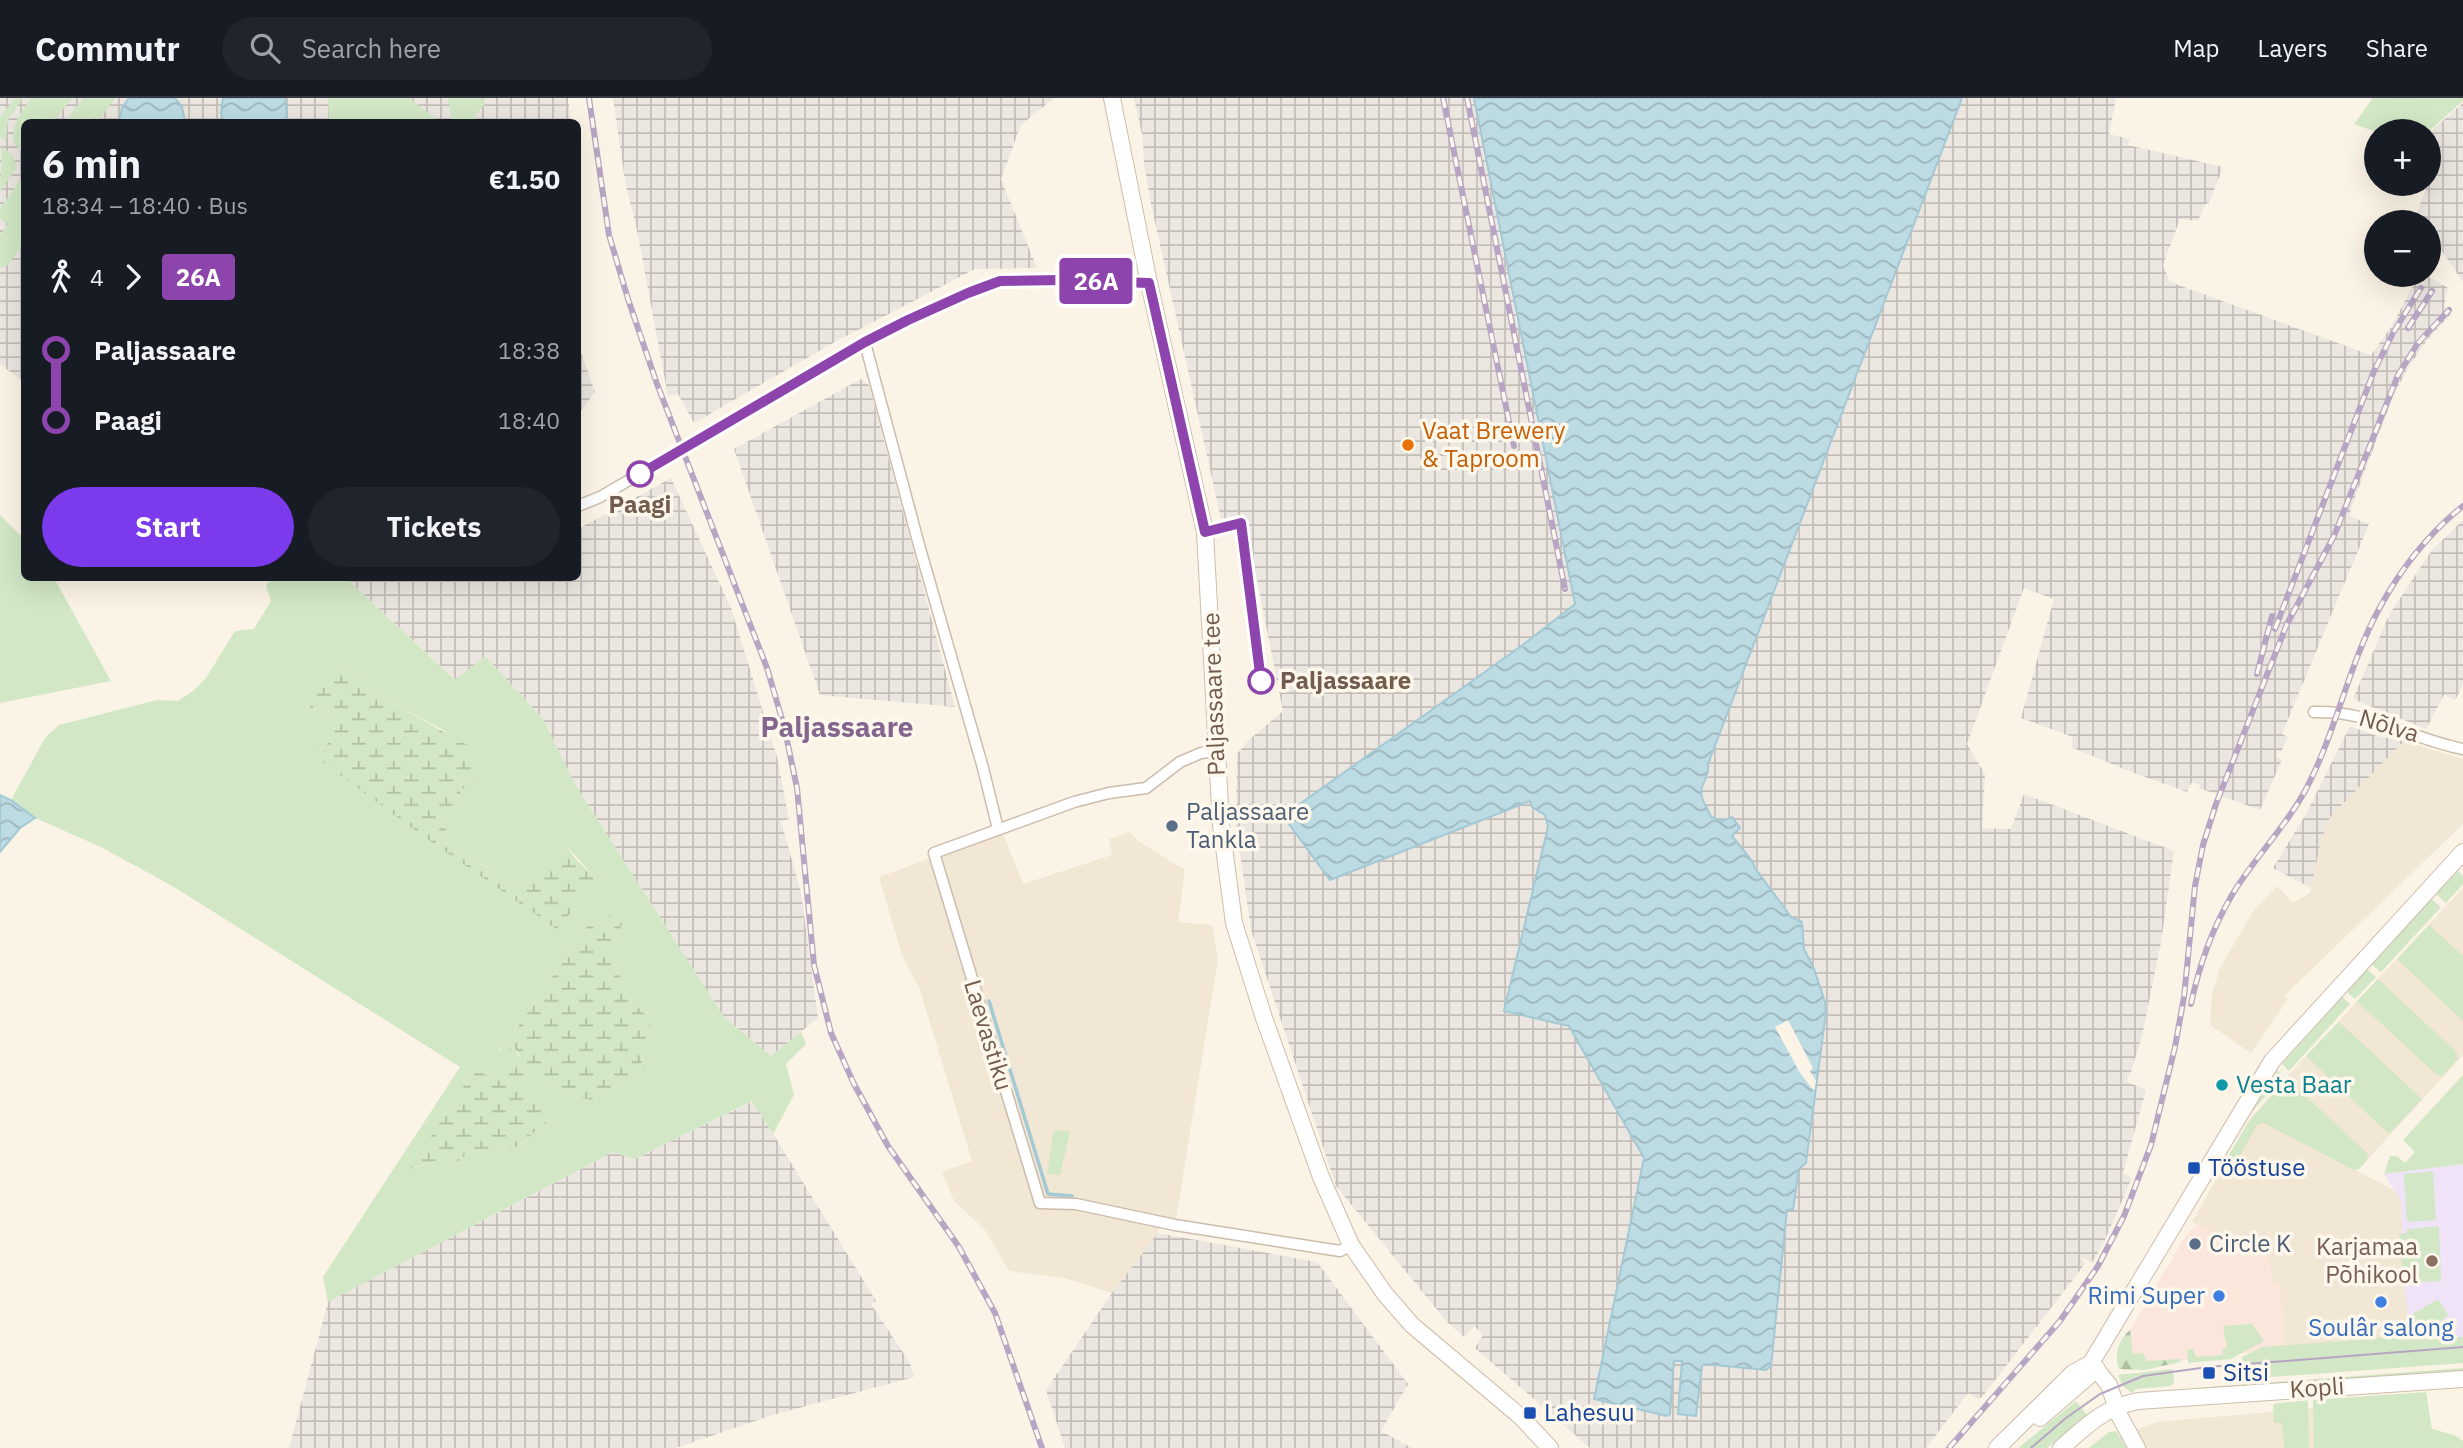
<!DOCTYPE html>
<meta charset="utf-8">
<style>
body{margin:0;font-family:"IBM Plex Sans",sans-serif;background:#20242c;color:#f1f3f6;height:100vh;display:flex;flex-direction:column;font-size:26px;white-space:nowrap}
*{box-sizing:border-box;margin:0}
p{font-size:23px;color:#9ea1a6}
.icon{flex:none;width:38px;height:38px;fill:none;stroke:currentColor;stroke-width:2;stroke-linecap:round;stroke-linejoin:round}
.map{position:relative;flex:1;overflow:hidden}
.details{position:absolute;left:21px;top:21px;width:560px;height:462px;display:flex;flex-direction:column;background:#171b24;border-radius:10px;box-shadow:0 7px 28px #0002}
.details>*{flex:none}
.badge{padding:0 14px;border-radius:5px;font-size:24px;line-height:46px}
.buttons{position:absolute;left:2364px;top:21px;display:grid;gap:14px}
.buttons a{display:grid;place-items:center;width:77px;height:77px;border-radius:50%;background:#171b24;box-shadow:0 7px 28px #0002;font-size:35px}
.map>.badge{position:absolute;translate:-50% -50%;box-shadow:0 0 0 4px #fff}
.legs{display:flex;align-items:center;gap:10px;height:77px;padding:0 21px;font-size:23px}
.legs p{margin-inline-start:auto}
.head{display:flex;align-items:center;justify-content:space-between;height:119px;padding:0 21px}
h1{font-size:38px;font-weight:700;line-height:52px}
.cta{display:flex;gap:14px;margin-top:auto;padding:14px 21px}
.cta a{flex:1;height:80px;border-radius:42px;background:#7c3aed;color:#fff;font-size:28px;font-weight:700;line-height:80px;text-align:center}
.cta a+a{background:#20242c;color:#f1f3f6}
ul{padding:0 21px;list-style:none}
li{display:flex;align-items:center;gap:24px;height:70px;font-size:26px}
li i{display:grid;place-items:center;width:10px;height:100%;margin:0 9px;background:currentColor}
li i::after{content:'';width:18px;height:18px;margin:-9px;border:5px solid;border-radius:50%;background:#171b24}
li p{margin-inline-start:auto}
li:first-child i{background:linear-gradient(#0000 50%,currentColor 0)}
li:last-child i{background:linear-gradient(currentColor 50%,#0000 0)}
header{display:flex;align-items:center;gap:42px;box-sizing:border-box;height:98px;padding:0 35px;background:#171b24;border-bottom:2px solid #363941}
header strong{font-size:33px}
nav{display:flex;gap:38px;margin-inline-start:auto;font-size:24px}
.search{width:490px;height:63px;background:#20242c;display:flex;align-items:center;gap:18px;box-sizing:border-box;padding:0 24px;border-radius:38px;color:#9ea1a6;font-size:26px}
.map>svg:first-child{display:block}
</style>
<header>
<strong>Commutr</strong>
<div class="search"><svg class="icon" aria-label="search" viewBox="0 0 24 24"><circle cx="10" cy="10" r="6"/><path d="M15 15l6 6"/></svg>Search here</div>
<nav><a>Map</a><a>Layers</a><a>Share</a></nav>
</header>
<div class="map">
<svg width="2463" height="1350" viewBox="0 0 2463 1350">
<defs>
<pattern id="industrial-grid" width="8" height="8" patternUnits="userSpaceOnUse" patternTransform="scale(1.75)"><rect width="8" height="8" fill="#ebe6e0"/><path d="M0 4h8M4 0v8" fill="none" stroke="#c3beb8"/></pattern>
<pattern id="forest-firs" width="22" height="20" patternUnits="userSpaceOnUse" patternTransform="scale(1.75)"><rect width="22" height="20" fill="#d1e7c5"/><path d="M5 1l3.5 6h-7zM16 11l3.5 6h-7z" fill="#aebea2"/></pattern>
<pattern id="wetland-marsh" width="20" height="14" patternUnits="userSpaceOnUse" patternTransform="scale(1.75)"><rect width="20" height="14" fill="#d1e7c5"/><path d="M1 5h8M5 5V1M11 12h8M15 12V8" fill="none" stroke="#aebea2"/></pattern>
<pattern id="water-waves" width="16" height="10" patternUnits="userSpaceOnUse" patternTransform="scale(1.75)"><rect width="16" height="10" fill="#bcdbe3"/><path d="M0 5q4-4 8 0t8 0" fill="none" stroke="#9db5ba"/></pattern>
</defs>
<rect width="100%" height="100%" fill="#fbf4e6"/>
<g fill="#f2e6d5">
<polygon points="2404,643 2463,661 2463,726 2285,897 2288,901 2251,955 2210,927 2212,896 2220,870 2254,812 2277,788 2293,805 2310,795 2321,742 2329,719"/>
<polygon points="1002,734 1023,786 1112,757 1109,741 1130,734 1138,743 1185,772 1178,824 1212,827 1218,862 1175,1127 1160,1124 1158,1135 1112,1195 1064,1180 1009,1173 985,1132 954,1103 942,1074 972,1063 920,892 902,857 879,779"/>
<polygon points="2463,790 2463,957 2359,1071 2355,1072 2394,1092 2401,1102 2402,1133 2399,1140 2411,1241 2285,1250 2279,1185 2272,1185 2270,1161 2192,1124 2251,1020 2293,972"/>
<polygon points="2374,1305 2377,1350 2096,1350 2101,1346 2156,1324"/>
</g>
<polygon fill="#fae6db" points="2198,1126 2270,1161 2272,1185 2280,1185 2285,1250 2121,1270 2117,1260 2121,1243 2130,1232 2186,1137"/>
<g fill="url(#industrial-grid)">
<polygon points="0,0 568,0 571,24 24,24 24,284 0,266"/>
<polygon points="613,0 1054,0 1021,27 1001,81 1037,170 975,171 833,245 694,325 678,296 668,298 636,127 626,89"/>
<polygon points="1134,0 1474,0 1575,506 1573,510 1524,546 1284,718 1330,782 1531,703 1532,709 1545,717 1569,928 1644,1060 1594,1301 1667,1318 1670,1316 1674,1263 1683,1263 1678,1316 1696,1317 1702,1268 1705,1266 1766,1272 1787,1112 1793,1112 1799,1071 1806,1065 1824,926 1825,904 1814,871 1804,851 1802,824 1791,819 1723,723 1711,719 1702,700 1701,691 1709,676 1708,667 1962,0 2116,0 2109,36 2130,41 2128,47 2223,69 2209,105 2205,106 2198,123 2180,121 2163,167 2170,184 2371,257 2391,229 2419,177 2426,177 2448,190 2444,208 2452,215 2428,241 2408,270 2394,296 2354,402 2349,418 2369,426 2282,636 2288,639 2281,654 2278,652 2276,658 2282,662 2260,712 2199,690 2200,687 2192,684 2187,694 2131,674 2071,649 2073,639 2021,620 2054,501 2024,490 1967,646 1985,676 1982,730 2011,731 2024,696 2174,753 2161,844 2142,938 2131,974 2127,980 2128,984 2146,992 2123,1075 2132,1080 2104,1144 2092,1165 2082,1159 2081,1162 2085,1165 2078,1175 1982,1299 1978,1301 1968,1295 1926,1350 1590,1350 1475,1250 1483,1237 1474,1228 1464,1239 1447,1224 1336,1088 1251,832 1236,728 1237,656 1250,641 1283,613 1244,416 1221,421 1151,106 1144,65 1143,41"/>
<polygon points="2463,5 2463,184 2435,143 2429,140 2429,124 2413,124 2426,92 2421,86 2429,86 2429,35"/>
<polygon points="578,246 595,294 578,317"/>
<polygon points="861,281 869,287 955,609 820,597 734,351"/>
<polygon points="671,380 731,510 777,659 789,721 781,723 801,794 818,920 771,958 724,919 574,685 543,621 485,558 456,582 346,480 578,480 578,431"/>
<polygon points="2463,422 2463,587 2455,602 2444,597 2426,631 2353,601 2389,517 2432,452"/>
<polygon points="2350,628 2377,638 2404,643 2330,719 2321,742 2311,790 2273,770 2306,716"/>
<polygon points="753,1003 876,1203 871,1206 910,1265 914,1279 773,1317 676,1350 289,1350 328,1204 613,1054 635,1061"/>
<polygon points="1158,1135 1317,1164 1408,1286 1381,1333 1412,1350 1065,1350 1046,1292 1112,1195"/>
</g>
<polygon fill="#f1e3f7" points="2463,1066 2463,1239 2411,1241 2399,1140 2402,1132 2401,1102 2384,1076"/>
<g fill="#d1e7c5" fill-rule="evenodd">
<polygon points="15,0 23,0 8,22 6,43 0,39 0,19"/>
<path d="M31,0H72L53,24H24V53C0,44 21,13 31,0Z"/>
<polygon points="83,0 115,0 98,23 94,19 90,24 65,24"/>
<polygon points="328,0 409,0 440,24 329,24"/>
<polygon points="448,0 483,0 485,6 475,18 478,24 452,24"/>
<polygon points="2373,0 2463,0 2463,3 2429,33 2376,34 2354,26"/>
<polygon points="2,49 13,57 17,69 0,94"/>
<polygon points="24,77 24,145 8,167 0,170 0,137 8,126 0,120 0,110"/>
<polygon points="0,417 24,441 24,480 54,480 111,583 0,605"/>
<path d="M272,480H346L455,582L485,558L543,621L574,685L724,919L771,958L801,934L806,946L786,966L794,997L773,1036L752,1003L635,1061L613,1054L328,1204L323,1179L460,969L174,789L101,749L35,720L11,702L45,640L59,627L157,602L178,603L193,593L206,580L235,533L254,531L271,503L266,488ZM341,568L362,581L391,604L445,633L478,675L465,688L444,720L448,748L456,755L473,759L514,790L547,775L560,763L567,748L595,780L558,831L316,654C334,644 337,635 334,616L321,610L311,611L308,605ZM613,815L622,826L612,850L616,869L629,899L648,920L654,938L643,960L637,980L608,991L591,1002L572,998L532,978L514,950L502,955L498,952L505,947L592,821L600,827ZM492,979L550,1022L516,1049L472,1053L458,1063L439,1062L411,1071Z"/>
<polygon points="2458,773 2463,778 2463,786 2446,805 2436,796"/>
<polygon points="2431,801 2441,809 2381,874 2371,866"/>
<polygon points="2429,827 2463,858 2463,923 2397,861"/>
<polygon points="2367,871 2376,879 2355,901 2346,893"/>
<polygon points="2378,881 2456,954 2458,961 2442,978 2437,977 2357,903"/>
<polygon points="2342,899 2350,906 2289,973 2282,966"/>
<polygon points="2339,924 2422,1001 2389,1036 2306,958"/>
<polygon points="2277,972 2284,978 2246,1020"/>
<polygon points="2463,977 2463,1066 2384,1076 2390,1058 2397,1058 2405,1065 2415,1054 2403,1042"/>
<polygon points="2287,981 2367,1055 2368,1061 2359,1071 2354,1072 2264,1025 2257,1027 2234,1068 2224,1065 2249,1023"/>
<polygon points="1054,1032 1070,1033 1060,1077 1047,1076"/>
<polygon points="2433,1073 2436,1122 2407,1124 2404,1076"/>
<polygon points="2439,1128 2441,1183 2404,1185 2399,1140 2401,1136 2407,1135 2407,1131"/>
<polygon points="2438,1201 2448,1217 2422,1240 2463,1239 2463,1265 2245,1281 2242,1259 2262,1249 2411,1238 2412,1241 2421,1241 2414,1230 2411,1217"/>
<polygon points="2252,1226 2264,1243 2231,1261 2188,1265 2187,1252 2193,1251 2196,1259 2223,1257 2223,1251 2227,1249 2223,1228"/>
<polygon points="2463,1270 2463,1274 2195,1293 2194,1290"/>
<polygon points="2173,1271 2174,1284 2171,1288 2136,1291 2132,1295 2123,1288 2118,1277"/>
<polygon points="2426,1294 2432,1331 2454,1337 2463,1343 2463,1350 2314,1350 2313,1302"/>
<polygon points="2308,1302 2309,1350 2284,1350 2282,1325 2274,1325 2273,1306"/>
<polygon points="2076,1303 2087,1317 2047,1350 2018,1350"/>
<polygon points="2116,1333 2126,1350 2089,1350 2109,1334"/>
</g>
<path fill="url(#forest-firs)" d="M2130,1232L2133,1256L2143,1255L2146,1263L2181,1261L2180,1264L2145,1272L2119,1271C2114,1257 2118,1242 2130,1232Z"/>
<g fill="url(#wetland-marsh)">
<path d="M341,568L362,581L391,604L469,648L478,675L465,688L444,720L448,748L456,755L473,759L514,790C539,778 555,774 566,747L575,760L595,780L558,832L420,736L324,665L316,654C333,645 337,634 334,616L321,610L311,611L308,605L318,580Z"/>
<polygon points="613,814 622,826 612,850 616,869 629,899 648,920 654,938 643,960 637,980 608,991 591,1002 572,998 532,978 511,979 503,970 520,957 514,950 502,955 498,953 505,947 592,821 600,827"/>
<polygon points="475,973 492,979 551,1012 550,1022 516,1049 472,1053 458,1063 439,1062 410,1071 456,999"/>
</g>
<g fill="url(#water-waves)" stroke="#a3c9d4" stroke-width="2">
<polygon points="129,0 175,0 182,9 185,24 119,24 122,10"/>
<polygon points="223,0 285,0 287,16 285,24 223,24 221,15"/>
<path d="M1474,0H1962L1708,666C1711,679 1698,686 1702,699C1703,705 1709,713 1711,719L1723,723L1732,719L1740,730L1732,738L1753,764L1755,770L1791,819L1802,824L1804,851L1814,871L1825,904L1826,914L1806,1065L1799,1071L1793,1112H1787L1771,1268L1766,1272L1705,1266L1702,1268L1696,1318L1678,1316L1682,1263H1674L1670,1316L1667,1318L1594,1301L1644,1060L1569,928L1504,913L1548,729L1545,717L1532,709L1530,703L1330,782L1283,718L1524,546L1575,506Z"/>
<polygon points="0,697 11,702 35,720 20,730 0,754"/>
</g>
<polygon fill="#fbf4e6" points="1788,922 1813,970 1810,973 1816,983 1814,993 1800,975 1775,929"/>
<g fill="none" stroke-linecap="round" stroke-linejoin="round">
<polyline stroke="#a3c9d4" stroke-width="3.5" points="989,903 1048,1096 1072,1098"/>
<g stroke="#ccbcad" stroke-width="13">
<g id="street">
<polyline points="865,245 919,447 983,670 998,731"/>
<polyline points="578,408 600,399 865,245 908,221 1000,183 1060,182 1149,185"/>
<path d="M2314,614C2369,612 2411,641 2463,651"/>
<polyline points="1215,653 1201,655 1180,664 1146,690 1109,695 1074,704 934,755 1040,1105 1076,1106 1175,1127 1340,1153 1351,1147"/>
</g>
</g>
<g stroke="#cebdab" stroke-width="18">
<g id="secondary">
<polyline points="1112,0 1149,185 1205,434 1221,727 1234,825 1264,920 1321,1079 1351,1147 1385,1196 1412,1227 1521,1319 1550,1350"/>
<polyline points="2091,1265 2272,963 2463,754"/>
<polyline points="2091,1265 2109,1287 2119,1317 2137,1350"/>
<polyline points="2040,1320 2097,1271"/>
<polyline points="1997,1350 2073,1275 2091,1265"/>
<path d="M2061,1350C2088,1327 2101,1311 2138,1303L2463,1281"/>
</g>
</g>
<use href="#street" stroke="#fff" stroke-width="10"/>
<use href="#secondary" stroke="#fff" stroke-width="16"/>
<polyline stroke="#b7a5c3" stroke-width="2" points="2031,1350 2066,1320 2100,1296 2143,1278 2208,1269 2463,1249"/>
<g stroke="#b7a5c3" stroke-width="6">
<g id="rail">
<polyline points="589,0 609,137 628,201 657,286 767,570 784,628 797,690 814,867 831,935 854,986 888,1048 959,1149 995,1215 1042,1350"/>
<polyline points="1443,0 1514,348"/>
<polyline points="1467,0 1565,491"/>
<polyline points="2408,230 2432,193"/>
<polyline points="2275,531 2374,273 2393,235 2421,190"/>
<polyline points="2257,576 2272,518"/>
<path d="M2191,906C2199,868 2212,831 2232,797C2254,760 2285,730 2305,693C2336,635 2348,568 2379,511C2400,472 2428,436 2463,408"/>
<polyline points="1949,1350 2060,1223 2098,1168 2124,1118 2151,1047 2175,949 2184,899 2195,788 2203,747 2216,706 2287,526 2334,438 2398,277 2418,245 2449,212"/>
</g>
</g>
<use href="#rail" stroke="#fef8ec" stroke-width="3.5" stroke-dasharray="10" stroke-linecap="butt"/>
</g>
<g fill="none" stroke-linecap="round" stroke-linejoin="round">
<g stroke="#fff" stroke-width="16">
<polyline id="line-1" points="640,376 865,244 908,222 968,195 1000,183 1060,182 1149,185 1205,434 1241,425 1261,583"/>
</g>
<use href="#line-1" stroke="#8e44ad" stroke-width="10"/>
</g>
<circle fill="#e8710a" stroke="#fef8ec" stroke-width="2.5" cx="1408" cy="347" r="7"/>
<g fill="#fff" stroke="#8e44ad" stroke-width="3.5">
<circle cx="640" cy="376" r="12"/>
<circle cx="1261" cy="583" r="12"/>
</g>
<g fill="#5c6f8a" stroke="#fef8ec" stroke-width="2.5">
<circle cx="1172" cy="728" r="7"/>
<circle cx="2195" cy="1146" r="7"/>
</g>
<circle fill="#0f9aa8" stroke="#fef8ec" stroke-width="2.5" cx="2222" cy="987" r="7"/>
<g fill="#1a4fb4" stroke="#fef8ec" stroke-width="2.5">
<rect x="2187" y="1063" width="14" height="14" rx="3.5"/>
<rect x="2202" y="1268" width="14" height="14" rx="3.5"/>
<rect x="1523" y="1308" width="14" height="14" rx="3.5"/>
</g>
<circle fill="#8d6e63" stroke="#fef8ec" stroke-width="2.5" cx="2432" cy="1163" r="7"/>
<g fill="#3f7fe0" stroke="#fef8ec" stroke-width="2.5">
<circle cx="2219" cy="1198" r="7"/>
<circle cx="2381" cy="1204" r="7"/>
</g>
<g text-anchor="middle" stroke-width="7" stroke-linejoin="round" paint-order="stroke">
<g font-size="24" fill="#c56008" stroke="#fef8ec" text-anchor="start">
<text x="1422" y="341">Vaat Brewery<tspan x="1422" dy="28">&amp; Taproom</tspan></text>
</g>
<g font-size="24" font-weight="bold" fill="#725c4d" stroke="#fef8ec">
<text x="640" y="415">Paagi</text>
<text x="1280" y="591" text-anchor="start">Paljassaare</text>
</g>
<g font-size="24" fill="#725c4d" stroke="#fef8ec">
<text transform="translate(1214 596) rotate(-92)" y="8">Paljassaare tee</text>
<text transform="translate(2389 628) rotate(17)" y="8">Nõlva</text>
<text transform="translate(988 937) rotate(73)" y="8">Laevastiku</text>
<text transform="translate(2317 1290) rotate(-4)" y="8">Kopli</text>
</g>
<g font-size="24" fill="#4e5e75" stroke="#fef8ec" text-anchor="start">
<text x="1186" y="722">Paljassaare<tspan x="1186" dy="28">Tankla</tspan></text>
<text x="2209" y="1154">Circle K</text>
</g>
<g font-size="24" fill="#0d838f" stroke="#fef8ec" text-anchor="start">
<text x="2236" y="995">Vesta Baar</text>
</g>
<g font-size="24" fill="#164399" stroke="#fef8ec" text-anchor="start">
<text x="2208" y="1078">Tööstuse</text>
<text x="2223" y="1283">Sitsi</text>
<text x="1544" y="1323">Lahesuu</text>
</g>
<g font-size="24" fill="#785e54" stroke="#fef8ec" text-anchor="end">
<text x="2418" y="1157">Karjamaa<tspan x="2418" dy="28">Põhikool</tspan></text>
</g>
<g font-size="24" fill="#366cbe" stroke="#fef8ec" text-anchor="end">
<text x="2205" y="1206">Rimi Super</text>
<text x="2381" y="1238" text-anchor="middle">Soulâr salong</text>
</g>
<g font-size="28" font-weight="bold" fill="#83658e" stroke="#fef8ec">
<text x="837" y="639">Paljassaare</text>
</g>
</g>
</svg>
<div class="buttons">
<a>+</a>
<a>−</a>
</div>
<b class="badge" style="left:1096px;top:183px;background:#8e44ad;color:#fff">26A</b>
<section class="details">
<div class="head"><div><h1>6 min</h1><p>18:34 – 18:40 · Bus</p></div><b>€1.50</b></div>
<div class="legs"><svg class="icon" aria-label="walk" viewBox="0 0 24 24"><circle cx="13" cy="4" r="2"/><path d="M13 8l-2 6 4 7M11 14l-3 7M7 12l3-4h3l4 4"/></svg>4<svg class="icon" aria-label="forward" viewBox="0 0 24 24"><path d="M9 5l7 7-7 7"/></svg><b class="badge" style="background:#8e44ad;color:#fff">26A</b></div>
<ul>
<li><i style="color:#8e44ad"></i><b>Paljassaare</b><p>18:38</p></li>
<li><i style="color:#8e44ad"></i><b>Paagi</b><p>18:40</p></li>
</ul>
<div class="cta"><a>Start</a><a>Tickets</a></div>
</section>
</div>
